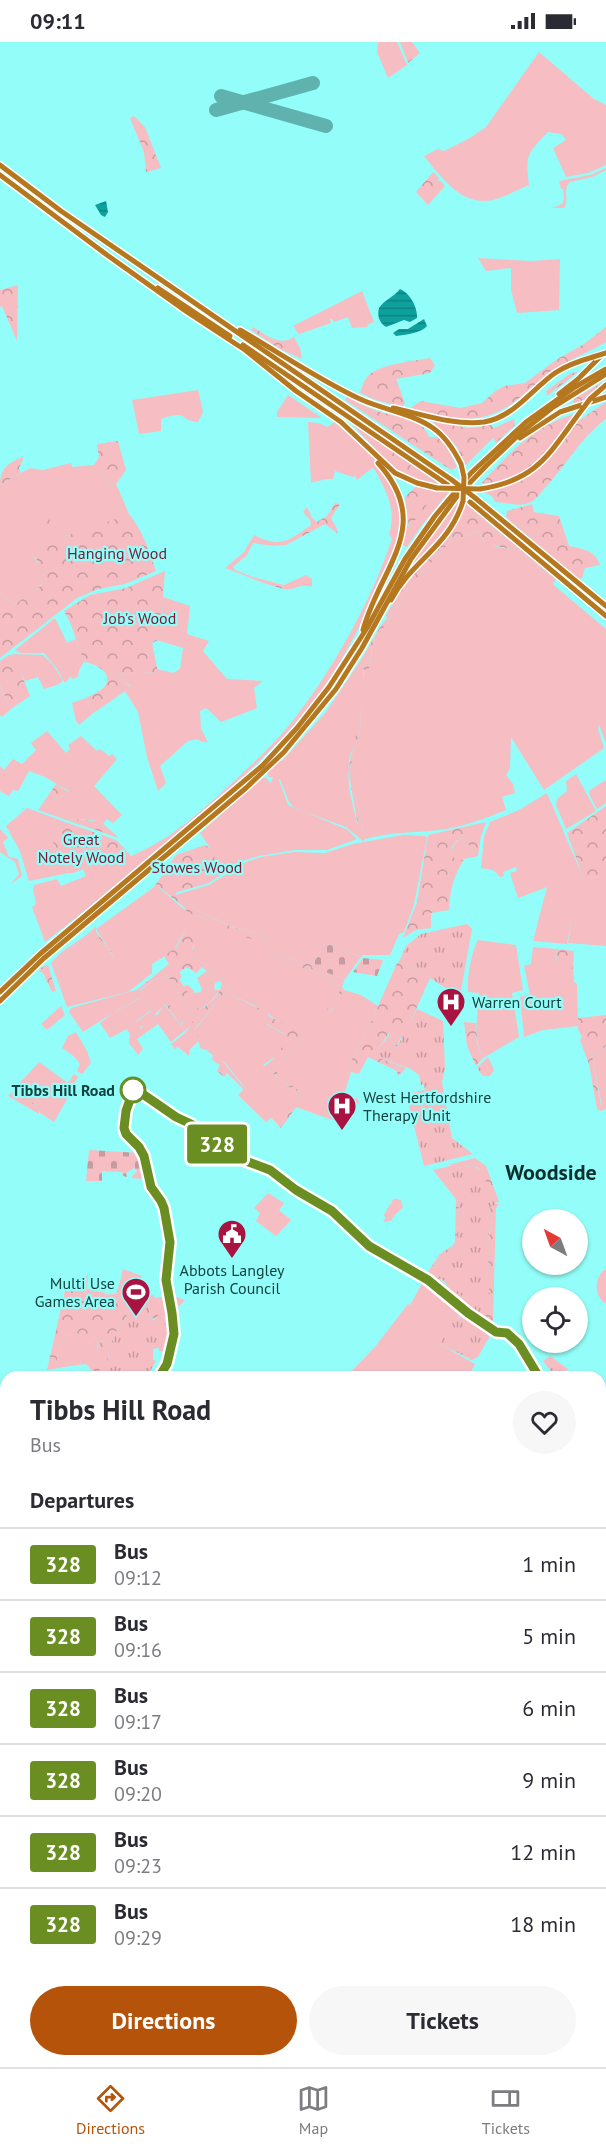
<!DOCTYPE html>
<style>
body{margin:0;font-family:"PT Sans",sans-serif;background:#f7f7f7;color:#2b2b33;height:100vh;display:flex;flex-direction:column;font-size:22px;white-space:nowrap}
*{box-sizing:border-box;margin:0}
p{font-size:20px;color:#7c7c81}
.icon{flex:none;width:33px;height:33px;fill:none;stroke:currentColor;stroke-width:2;stroke-linecap:round;stroke-linejoin:round}
.map{position:relative;flex:1;overflow:hidden}
.panel{position:absolute;left:0px;top:1329px;width:606px;height:696px;display:flex;flex-direction:column;background:#fff;border-radius:18px 18px 0 0;box-shadow:0 2px 4px #0004}
.panel>*{flex:none}
.badge{padding:0 12px;border-radius:4px;font-size:21px;line-height:39px}
.needle{width:39px;rotate:319deg}
.controls{position:absolute;left:522px;top:1167px;display:grid;gap:12px}
.controls a{display:grid;place-items:center;width:66px;height:66px;border-radius:50%;background:#fff;box-shadow:0 2px 4px #0004;font-size:30px}
.map>.badge{position:absolute;translate:-50% -50%;box-shadow:0 0 0 3px #fff}
h2{padding:0 30px;font-size:22px;line-height:54px}
.round{display:grid;place-items:center;flex:none;width:63px;height:63px;border-radius:32px;background:#f7f7f7}
.headline{display:flex;align-items:center;justify-content:space-between;height:102px;padding:0 30px}
h1{font-size:28px;font-weight:600;line-height:45px}
.button{display:flex;gap:12px;margin-top:auto;padding:12px 30px}
.button a{flex:1;height:69px;border-radius:36px;background:#b45309;color:#fff;font-size:24px;font-weight:600;line-height:69px;text-align:center}
.button a+a{background:#f7f7f7;color:#2b2b33}
ul{padding:0;list-style:none}
li{display:flex;align-items:center;gap:18px;height:72px;padding:0 30px;border-top:2px solid #e1e1e2}
li div{flex:1}
li b{display:block;font-size:22px}
li em{font-style:normal}
li .badge{min-width:66px;font-weight:700;text-align:center}
.status{display:flex;justify-content:space-between;align-items:center;height:42px;padding:0 30px;background:#fff;direction:ltr}
.status svg{height:16px;fill:currentColor}
.dock{display:flex;justify-content:space-around;align-items:center;height:84px;border-top:2px solid #e1e1e2;background:#fff;font-size:16px;color:#7c7c81}
.dock a{display:grid;justify-items:center;gap:3px}
.dock .current{color:#b45309}
.map>svg:first-child{display:block}
</style>
<div class="status"><b>09:11</b><svg viewBox="0 0 49 12"><path d="M0 12V9h3v3zM5 12V6h3v6zM10 12V3h3v9zM15 12V0h3v12zM26 1h20v11H26zM47 4h2v5h-2z"/></svg></div>
<div class="map">
<svg width="606" height="2025" viewBox="0 0 606 2025">
<defs>
<pattern id="forest-crowns" width="20" height="18" patternUnits="userSpaceOnUse" patternTransform="scale(1.5)"><rect width="20" height="18" fill="#f6bdc3"/><path d="M2 6a3 3 0 1 1 6 0M12 15a3 3 0 1 1 6 0" fill="none" stroke="#c69ba0"/></pattern>
<pattern id="cemetery-stones" width="16" height="16" patternUnits="userSpaceOnUse" patternTransform="scale(1.5)"><rect width="16" height="16" fill="#f6bdc3"/><path d="M2 7V4a2 2 0 0 1 4 0v3zM10 15v-3a2 2 0 0 1 4 0v3z" fill="#c69ba0"/></pattern>
<pattern id="park-tufts" width="24" height="20" patternUnits="userSpaceOnUse" patternTransform="scale(1.5)"><rect width="24" height="20" fill="#f6bdc3"/><path d="M3 7l-1-3M5 7V3M7 7l1-3M15 17l-1-3M17 17v-4M19 17l1-3" fill="none" stroke="#c69ba0"/></pattern>
<pattern id="water-rules" width="6" height="5" patternUnits="userSpaceOnUse" patternTransform="scale(1.5)"><rect width="6" height="5" fill="#0ea09c"/><path d="M0 2.5h6" fill="none" stroke="#0c8481"/></pattern>
</defs>
<rect width="100%" height="100%" fill="#93fef9"/>
<g fill="#f6bdc3" fill-rule="evenodd">
<polygon points="378,0 397,0 407,23 388,36 377,10"/>
<path d="M539,10L594,57L606,63V123L588,131L566,135L553,106L566,98L561,92L548,90C527,112 525,113 529,143C517,148 505,155 493,158C462,165 441,135 424,114L438,107L444,109L468,97L486,85Z"/>
<path d="M606,126V128L592,135L570,140C562,147 570,157 564,166H552L562,162L564,158L563,147H561L559,139L590,133Z"/>
<polygon points="478,216 531,219 560,217 559,268 517,271 511,248 511,226 486,229"/>
<polygon points="362,249 374,280 367,283 368,285 352,286 348,275 334,280 332,277 330,277 331,281 299,292 293,284"/>
<path d="M198,348L203,370L198,380C179,379 189,367 161,377V389L139,392L132,358Z"/>
<polygon points="288,353 322,376 277,375 277,370"/>
<path d="M308,380L318,381L328,385L334,380C358,400 392,428 398,461C404,492 389,519 377,547C358,590 336,632 306,669C266,718 217,758 168,799C127,833 87,868 45,900L32,865L36,862L33,847L34,843L57,837L61,844L86,834L83,827L121,811L125,807L131,814C167,799 192,777 220,752C245,729 270,707 291,681C331,631 372,558 392,497L389,492C397,468 386,449 375,428L372,426L357,438L355,434L353,435L335,429L333,437H326L311,441Z"/>
<polygon points="406,418 439,442 439,444 426,442 403,433 412,425"/>
<path d="M71,421L72,425L94,423L104,434L116,442L129,472L108,481L65,494L34,516C37,520 44,527 45,533C48,542 21,558 14,563L0,551V443L30,426L43,428Z"/>
<polygon points="438,449 449,450 422,483 407,505 401,502 405,483 407,483 409,485"/>
<polygon points="460,458 461,459 460,465 440,499 403,536 439,482"/>
<polygon points="466,461 556,537 555,539 465,463"/>
<path d="M478,489L484,500L497,505L511,507L606,587V701L599,683L598,687L604,706L544,748L511,695L510,726L506,733L513,742L515,751L502,755L506,768C484,777 462,785 439,788C413,791 390,790 365,797L361,792L364,782L351,744L350,727L360,688L363,639L371,619L372,604L407,548L455,494L461,496Z"/>
<polygon points="163,555 190,564 187,592 209,599 203,609 227,637 263,639 254,646 257,666 221,680 206,666 200,669 201,687 208,700 202,700 197,697 188,699 160,724 166,741 158,749 147,715 138,670 125,649 131,644 113,633 157,630 157,627 173,631 180,627 183,606 157,598 162,596"/>
<polygon points="55,576 67,601 76,597 84,620 79,628 78,635 72,637 71,634 65,641 57,627 44,611 21,611 15,608"/>
<polygon points="12,612 43,613 53,623 63,639 57,643 44,647 38,635 25,639"/>
<path d="M361,618C367,628 360,683 356,697C354,704 350,712 349,719C346,741 353,764 358,785H346L294,766L289,760L280,737L279,738L288,763L348,788L357,797L327,808H294L259,814L245,818L218,835C218,818 210,805 200,791L263,736H266L271,741L273,735H269L267,731L280,718L282,719L326,670Z"/>
<polygon points="0,645 11,667 2,675 0,673"/>
<polygon points="86,656 92,672 79,683 76,679 72,661"/>
<path d="M47,689L66,711L70,707L68,703L81,694L97,709L100,707L109,714L112,712L117,717L94,744L122,773L113,781L107,777L103,782L98,777C88,781 79,774 69,779L38,768L45,758L54,757L60,753L68,755L69,749L45,735L29,729L18,749L13,748L9,754L0,749V724L4,728L13,717L22,722L36,708L31,701Z"/>
<polygon points="576,732 596,769 566,787 556,763 557,757 567,749 566,739"/>
<polygon points="606,738 606,761 597,767 589,752 590,748"/>
<polygon points="547,751 583,835 606,836 606,904 568,901 572,876 567,902 533,899 547,845 518,856 510,831 517,829 516,825 503,830 504,834 500,835 493,828 481,826 484,795 490,780 519,768"/>
<polygon points="27,766 65,780 49,794 63,817 68,831 29,839 20,809 6,784"/>
<polygon points="0,787 8,796 3,800 9,815 18,817 22,834 11,842 19,832 15,820 0,810"/>
<polygon points="403,793 425,794 427,796 414,862 404,890 399,892 390,913 363,913 361,915 326,901 312,923 285,915 265,893 233,885 199,869 175,853 209,843 246,820 261,815 294,810 325,811 353,802"/>
<path d="M463,796L472,807L474,815L457,818L452,814C452,804 454,800 463,796Z"/>
<polygon points="157,844 186,869 206,878 213,884 261,899 265,901 275,915 319,932 341,944 341,947 321,977 303,989 306,994 331,969 344,948 361,953 378,964 369,985 352,1017 335,1079 296,1065 303,1052 281,1036 273,1026 292,1010 297,1001 304,996 254,963 233,954 225,938 191,912 194,904 186,887 174,908 152,922 152,931 128,950 67,965 51,921 62,949 57,918 59,915 95,889 116,918 96,887 154,845"/>
<path d="M478,898L516,903L523,948L512,951L519,995L483,1016C472,993 478,975 479,951L468,950C467,935 471,911 478,898Z"/>
<polygon points="533,905 557,907 556,918 566,927 573,927 574,940 577,942 578,984 543,988 524,995 520,955 530,952 524,924 531,922"/>
<polygon points="207,929 220,939 216,940 214,944 215,948 220,948 209,961 199,968 182,945 188,943 194,949 193,951 201,950 202,947 197,936"/>
<path d="M168,934L193,973L194,981L171,1000L158,982L137,997L143,1007L138,1013L129,1001L130,992L127,987L110,996L100,981L113,971L83,990L69,970L71,966L136,948V953L114,971L141,956L148,962L140,949L154,937ZM167,960L183,981L182,985L164,962L158,972L148,976L141,987L136,979L151,968L148,964L153,968Z"/>
<path d="M229,952L261,971L268,983L288,995C287,1006 273,1017 263,1023L301,1055L281,1082L280,1083L272,1075L266,1080L238,1053L244,1047L246,1049L247,1048L226,1022L209,1007L206,1008L194,989L222,953Z"/>
<polygon points="61,964 65,973 47,988 41,982"/>
<path d="M76,990L87,1009L91,1021L82,1032L77,1029L80,1022C75,1014 70,1011 62,1006L68,994Z"/>
<polygon points="189,991 199,999 190,1007 189,1014 178,1005 175,1007 173,1005"/>
<polygon points="606,1004 606,1063 602,1064 592,1013 598,1012 599,1009"/>
<polygon points="39,1020 68,1041 74,1032 78,1035 73,1044 69,1042 74,1045 54,1080 40,1071 39,1067 16,1045"/>
<polygon points="268,1151 284,1161 279,1168 291,1178 276,1194 256,1179 260,1171 254,1166"/>
<polygon points="395,1156 402,1159 401,1160 403,1165 394,1174 395,1176 393,1175 392,1177 393,1178 385,1180 383,1178 385,1177 385,1174 383,1174 387,1169 386,1168 393,1159 391,1158 396,1157"/>
<polygon points="123,1227 142,1234 139,1242 121,1236"/>
<path d="M606,1227V1260L604,1261C593,1251 595,1233 606,1227Z"/>
<polygon points="88,1231 87,1247 107,1251 102,1253 87,1253 83,1246 80,1246"/>
<polygon points="424,1238 464,1273 458,1275 440,1302 475,1322 468,1335 346,1335 375,1305 408,1262 410,1263"/>
<polygon points="170,1246 176,1249 176,1255 185,1258 173,1270"/>
<path d="M68,1291L99,1296L101,1299L97,1305L94,1323L81,1320L79,1323L70,1324L69,1323L58,1324C54,1311 63,1302 68,1291Z"/>
<polygon points="0,1673 6,1674 6,1752 0,1749"/>
<polygon points="0,1765 6,1768 6,1877 3,1892 6,1893 6,1902 0,1897"/>
<polygon points="6,1910 6,1972 0,1964 0,1912 4,1912"/>
<polygon points="153,2019 400,2019 393,2025 121,2025 121,2023 146,2023"/>
</g>
<g fill="url(#forest-crowns)" fill-rule="evenodd">
<polygon points="400,0 412,0 420,11 408,21"/>
<polygon points="134,74 145,85 161,126 146,130 144,110 130,76"/>
<polygon points="433,130 439,136 438,139 441,139 445,144 428,163 416,150"/>
<polygon points="18,243 17,299 2,264 0,265 0,248"/>
<path d="M253,285C266,293 279,305 294,295L300,306L302,317L280,307L251,288Z"/>
<path d="M606,285V300C592,308 578,314 564,322C530,342 513,373 470,377C450,379 429,370 410,366L421,359L460,366L482,361L494,350L504,344L525,341L556,318L584,302Z"/>
<path d="M430,316L435,323L430,331L396,337L405,361L402,365L376,358L360,351C362,344 364,338 369,333C381,322 414,319 430,316Z"/>
<polygon points="578,330 547,354 546,349 571,331"/>
<polygon points="606,338 582,361 573,363 574,357"/>
<path d="M347,355C357,360 367,365 377,369C395,375 422,374 429,395H438L446,403L457,425L451,428L345,358Z"/>
<path d="M606,360V377C582,394 565,425 544,447C541,450 536,458 531,460C519,466 506,460 495,460L492,454L484,450L515,441L534,430L550,414L574,382Z"/>
<path d="M574,372C547,413 535,438 481,442C507,413 535,383 574,372Z"/>
<polygon points="514,377 515,383 496,401 493,396 465,424 457,405 432,379 469,386 491,383 494,386"/>
<polygon points="349,379 406,418 412,425 413,431 403,433 389,422"/>
<polygon points="118,399 126,428 116,442 104,434 94,423 99,415 97,402"/>
<path d="M23,415V418L19,426L21,431L0,443C0,426 8,421 23,415Z"/>
<polygon points="416,444 438,449 409,486 405,455"/>
<path d="M335,461L340,462L331,476L338,489L337,491L325,482L286,503L273,504L253,501L247,513L233,525L235,528L253,535L284,543L306,533L312,537V545C299,541 295,549 284,547C263,542 245,533 225,526L244,510L254,493C280,506 287,500 311,483L310,478L303,470L307,465L312,476L317,480L327,474Z"/>
<path d="M532,462L534,470L559,474L569,504C583,507 595,508 600,523L585,526L582,536L579,537L510,479L506,474L507,469Z"/>
<polygon points="465,463 555,539 552,543 518,513 512,511 511,507 486,502 478,489 461,496 455,494 407,548 372,604 370,624 363,639 360,688 350,727 351,744 364,782 361,791 365,797 363,799 346,785 358,784 348,728 360,674 364,629 361,618 380,585 387,576 386,573 403,545 412,536 411,533 452,490"/>
<path d="M129,472C143,489 149,508 156,529L125,542L98,547L77,556L0,616V551L14,563L42,543L45,533L34,513C55,492 102,484 129,472Z"/>
<circle cx="43" cy="479" r="7"/>
<path d="M165,529L163,555L162,596L152,601L158,630L114,633L131,645L92,672L86,656C92,653 99,650 104,645C116,632 95,621 84,620L70,580L64,569L90,553L126,546Z"/>
<polygon points="9,613 12,613 16,618 30,654 11,667 0,644 0,619"/>
<polygon points="56,742 75,754 68,755 60,753 52,758 45,758"/>
<polygon points="606,764 606,836 583,835 567,791"/>
<polygon points="74,777 93,779 98,777 119,796 69,779"/>
<polygon points="65,780 116,798 125,807 121,811 73,831 68,831 63,817 49,794"/>
<path d="M486,780L481,794L478,814L474,815L472,807L463,796L456,799L452,805L454,816L464,818C453,834 450,849 449,868L431,871V886L416,888L403,896L417,860L428,793Z"/>
<path d="M205,803L212,807L218,827V835L209,841L177,850L175,853L199,869L232,885L265,893L285,915L312,923V925L345,937L342,945L344,948C334,966 322,981 306,994L303,989L321,976L341,947V944L319,932L275,915L265,901L261,899C251,897 221,889 213,884C205,879 198,871 188,872L184,865L159,845H154L176,813Z"/>
<path d="M96,884V890L117,917L94,890L59,915L57,918L62,949L51,921C63,905 83,899 96,884Z"/>
<path d="M186,887C196,893 194,903 191,912L225,938L233,954L265,969L270,975L301,990L304,996L297,1001L292,1010L273,1026L282,1036L303,1052V1056L281,1086L265,1069L281,1082L301,1055L268,1027L260,1030L259,1029L272,1018L288,998C284,988 273,988 266,980C262,976 262,972 257,969C247,963 236,963 229,952L222,953L194,988L206,1008L200,1006L199,1000L194,999L189,992L173,1005L171,1002C181,994 194,986 193,973L168,934L154,937L140,948L148,962L140,956L114,971L136,953L134,950L169,922L164,914L177,905ZM187,925L196,931L202,925L222,941C221,951 209,964 199,968L179,937L182,935L179,930Z"/>
<path d="M557,907L574,909L573,927C558,928 555,922 557,907Z"/>
<polygon points="399,920 430,936 403,996 400,996 397,1005 391,999 389,991 373,1014 406,1026 398,1034 397,1029 368,1015 359,1032 351,1030 343,1057 357,1056 360,1062 352,1060 351,1063 343,1065 340,1078 335,1079 352,1017 369,985 397,921"/>
<polygon points="48,923 56,949 52,950 43,931 39,929 42,925"/>
<path d="M165,959C173,965 182,977 184,987L165,962C158,969 140,990 131,989L129,985L151,969L148,964L153,968Z"/>
<polygon points="606,973 606,1004 599,1009 598,1012 592,1013 601,1063 606,1063 606,1067 601,1069 597,1067 589,1022 580,998 582,995 578,987 578,976"/>
<polygon points="464,980 476,981 477,1002 483,1016 476,1024 467,1004"/>
<path d="M209,1007C226,1020 233,1034 247,1048L246,1050L227,1031L224,1035L217,1029L220,1023L212,1018L213,1013L207,1009Z"/>
<polygon points="16,1045 39,1067 39,1072 8,1054"/>
<path d="M475,1116L486,1124L499,1160L494,1161C489,1153 483,1136 479,1126L472,1124L458,1126L454,1123H448Z"/>
<path d="M456,1157L459,1161L457,1199L433,1227C438,1240 452,1246 462,1254C469,1259 472,1268 480,1271L481,1278L460,1262L427,1231L440,1212L453,1203L455,1199Z"/>
<path d="M499,1162L496,1166L493,1281L482,1278L481,1258L484,1236L488,1232C489,1217 486,1198 492,1184L487,1177L491,1164Z"/>
<path d="M121,1236L142,1243L140,1249L153,1253L155,1256L168,1254L172,1287V1296L166,1295C163,1288 167,1280 162,1274L151,1277L148,1263L141,1258C125,1273 108,1297 108,1320L100,1326V1335H95L94,1331L86,1322L79,1323L81,1320L87,1319L94,1323L92,1317L101,1299L96,1295H85L70,1291H68C63,1302 54,1311 58,1324L67,1322L70,1324L47,1328L66,1244L82,1246L87,1253L116,1252Z"/>
</g>
<g fill="url(#cemetery-stones)">
<polygon points="326,901 361,915 345,937 311,925"/>
<polygon points="363,916 383,918 377,934 353,930"/>
<polygon points="89,1108 140,1111 146,1127 145,1137 131,1136 137,1129 134,1126 126,1131 127,1135 123,1134 122,1130 102,1129 102,1139 86,1139"/>
</g>
<g fill="url(#park-tufts)">
<polygon points="467,882 472,887 461,949 458,954 430,936 399,920 406,904 421,892"/>
<polygon points="417,967 443,979 445,1026 442,1040 452,1096 473,1112 424,1124 406,1052 425,1048 424,1042 421,1043 419,1033 409,1026 372,1014 392,990 391,999 397,1005"/>
<polygon points="488,1015 494,1028 490,1034 483,1034 477,1026"/>
<polygon points="454,1123 458,1126 472,1124 482,1128 491,1155 497,1163 491,1164 487,1177 492,1184 489,1191 488,1232 484,1236 488,1237 490,1252 482,1251 481,1257 485,1263 486,1277 481,1277 480,1271 476,1270 462,1254 452,1249 443,1238 433,1234 433,1227 457,1199 459,1161 433,1128"/>
<path d="M141,1258L148,1263L151,1277L154,1278L158,1273L162,1274C168,1281 163,1291 168,1298L166,1301L165,1310L159,1309V1306L153,1307V1318L156,1319L147,1335H100L99,1322L108,1320C108,1297 125,1273 141,1258Z"/>
<polygon points="463,1274 491,1292 478,1315 472,1318 440,1302 452,1279"/>
<polygon points="550,1314 568,1327 560,1335 556,1335 543,1319"/>
<polygon points="606,1608 606,1637 600,1635 600,1612"/>
<polygon points="606,1867 606,1897 600,1907 600,1878"/>
</g>
<g fill="url(#water-rules)">
<polygon points="106,159 108,170 105,175 101,173 95,163"/>
<path d="M400,247C410,251 418,266 417,276L410,280L404,278L386,285C379,281 377,273 379,266C385,257 393,256 400,247Z"/>
<path d="M424,277L427,284C421,291 405,293 396,294L393,291L399,287H408Z"/>
</g>
<g fill="none" stroke-linecap="round" stroke-linejoin="round">
<polyline stroke="#0ea09c" stroke-width="1.5" points="0,1673 6,1674"/>
<g stroke="#60b2af" stroke-width="14">
<polyline points="221,54 326,84"/>
<polyline points="216,68 313,41"/>
</g>
<g stroke="#fff" stroke-width="6">
<polyline id="primary" points="576,2019 590,2025"/>
</g>
<g stroke="#fff" stroke-width="7">
<g id="trunk">
<polyline points="0,1753 6,1757"/>
<polyline points="600,1756 606,1750"/>
<polyline points="0,1758 6,1761"/>
<polyline points="600,1786 606,1778"/>
<polyline points="600,1792 606,1783"/>
</g>
</g>
<g stroke="#fff" stroke-width="8">
<g id="motorway">
<polyline points="0,123 61,169 452,438"/>
<polyline points="0,133 107,213 187,270 245,308 296,349 341,380 395,431 417,441 437,446"/>
<polyline points="158,246 230,294"/>
<path d="M240,288C278,310 321,339 360,357C384,368 411,371 433,386C446,395 454,408 461,422"/>
<polyline points="243,303 448,443"/>
<polyline points="559,352 577,338 603,312"/>
<polyline points="590,357 606,343"/>
<path d="M393,366C421,372 455,384 484,380C514,375 531,348 555,331C567,323 579,319 593,315"/>
<polyline points="520,396 560,370 606,355"/>
<path d="M480,447C540,438 550,409 584,365"/>
<polyline points="474,455 606,564"/>
<polyline points="470,460 606,574"/>
<path d="M391,558C412,518 449,505 463,459"/>
<path d="M363,588C380,525 435,484 378,421"/>
<polyline points="0,950 40,912 262,724 297,686 329,645 367,586 405,517 435,474 471,431 526,380 575,345 606,327"/>
<polyline points="0,959 43,917 246,746 284,710 336,647 362,606 411,517 458,453 487,423 524,388 552,366 606,332"/>
<polyline points="0,1975 6,1982"/>
<polyline points="0,1982 6,1989"/>
<polyline points="31,2019 36,2025"/>
<polyline points="38,2019 43,2025"/>
<polyline points="409,2025 415,2019"/>
<polyline points="418,2025 424,2019"/>
</g>
</g>
<use href="#primary" stroke="#d3ae78" stroke-width="4"/>
<use href="#trunk" stroke="#c4934b" stroke-width="4.5"/>
<use href="#motorway" stroke="#b5781e" stroke-width="5"/>
<polyline stroke="#2c6765" stroke-width="1.5" stroke-dasharray="3 6" stroke-linecap="butt" points="0,1615 6,1620"/>
<g stroke="#fff" stroke-width="8" stroke-linecap="butt">
<g id="motorway-bridge">
<polyline points="593,315 606,311"/>
<polyline points="584,365 590,357"/>
<polyline points="461,422 464,435 463,459"/>
<polyline points="452,438 474,455"/>
<polyline points="437,446 480,447"/>
</g>
</g>
<use href="#motorway-bridge" stroke="#b5781e" stroke-width="5"/>
</g>
<g fill="none" stroke-linecap="round" stroke-linejoin="round">
<g stroke="#fff" stroke-width="14">
<polyline id="line" points="159,1335 167,1322 174,1292 172,1271 166,1238 170,1200 164,1166 161,1159 151,1145 144,1114 139,1105 126,1092 124,1086 126,1069 134,1046 176,1075 191,1082 235,1115 270,1128 296,1148 332,1169 369,1204 428,1238 468,1271 496,1290 507,1291 519,1302 539,1335"/>
</g>
<use href="#line" stroke="#6b8e23" stroke-width="9"/>
</g>
<defs>
<g id="hospital-pin" transform="scale(1.5)"><path d="M0 17L-7.5 6A9.5 9.5 0 1 1 7.5 6Z" fill="#a91342" stroke="#93fef9"/><path d="M-5-5h3v3.5h4V-5h3V5h-3V1.5h-4V5h-3Z" fill="#fff"/></g>
<g id="civic-pin" transform="scale(1.5)"><path d="M0 17L-7.5 6A9.5 9.5 0 1 1 7.5 6Z" fill="#a91342" stroke="#93fef9"/><path d="M-.6-6.5H3V-4.5H.6V-3L4-1V1h2V6H-6V1h2V-1L-.6-3ZM-1.2 2.5V6h2.4V2.5Z" fill="#fff"/></g>
<g id="stadium-pin" transform="scale(1.5)"><path d="M0 17L-7.5 6A9.5 9.5 0 1 1 7.5 6Z" fill="#a91342" stroke="#93fef9"/><path d="M0-5a6.5 5 0 1 0 0 10a6.5 5 0 1 0 0-10ZM-3.5-1.8h7v3.6h-7Z" fill="#fff"/></g>
</defs>
<g fill-rule="evenodd">
<use href="#hospital-pin" x="451" y="960"/>
<use href="#hospital-pin" x="342" y="1064"/>
<use href="#civic-pin" x="232" y="1192"/>
<use href="#stadium-pin" x="136" y="1250"/>
</g>
<circle fill="#fff" stroke="#6b8e23" stroke-width="3" cx="133" cy="1048" r="12"/>
<g text-anchor="middle" stroke-width="4.5" stroke-linejoin="round" paint-order="stroke">
<g font-size="16" fill="#7d1b34" stroke="#93fef9">
<text x="117" y="517">Hanging Wood</text>
<text x="140" y="582">Job's Wood</text>
<text x="81" y="803">Great<tspan x="81" dy="18">Notely Wood</tspan></text>
<text x="197" y="831">Stowes Wood</text>
</g>
<g font-size="16" fill="#134240" stroke="#93fef9" text-anchor="start">
<text x="472" y="966">Warren Court</text>
<text x="363" y="1061">West Hertfordshire<tspan x="363" dy="18">Therapy Unit</tspan></text>
<text x="232" y="1234" text-anchor="middle">Abbots Langley<tspan x="232" dy="18">Parish Council</tspan></text>
<text x="115" y="1247" text-anchor="end">Multi Use<tspan x="115" dy="18">Games Area</tspan></text>
</g>
<g font-size="16" font-weight="bold" fill="#134240" stroke="#93fef9" text-anchor="end">
<text x="115" y="1054">Tibbs Hill Road</text>
</g>
<g font-size="22" font-weight="bold" fill="#0c2f2e" stroke="#93fef9">
<text x="551" y="1138">Woodside</text>
</g>
</g>
</svg>
<div class="controls">
<a><svg class="needle" viewBox="-14 -14 28 28"><path d="M0-13l5 13h-10z" fill="#e53935"/><path d="M0 13l5-13h-10z" fill="#7c7c81"/></svg></a>
<a><svg class="icon" aria-label="locate" viewBox="0 0 24 24"><circle cx="12" cy="12" r="6"/><path d="M12 2v4M12 18v4M2 12h4M18 12h4"/></svg></a>
</div>
<b class="badge" style="left:217px;top:1102px;background:#6b8e23;color:#fff">328</b>
<section class="panel">
<div class="headline"><div><h1>Tibbs Hill Road</h1><p>Bus</p></div><a class="round"><svg class="icon" aria-label="heart" viewBox="0 0 24 24"><path d="M12 20l-8-8c-3-5 5-10 8-4 3-6 11-1 8 4z"/></svg></a></div>
<h2>Departures</h2>
<ul>
<li><span class="badge" style="background:#6b8e23;color:#fff">328</span><div><b>Bus</b><p>09:12</p></div><em>1 min</em></li>
<li><span class="badge" style="background:#6b8e23;color:#fff">328</span><div><b>Bus</b><p>09:16</p></div><em>5 min</em></li>
<li><span class="badge" style="background:#6b8e23;color:#fff">328</span><div><b>Bus</b><p>09:17</p></div><em>6 min</em></li>
<li><span class="badge" style="background:#6b8e23;color:#fff">328</span><div><b>Bus</b><p>09:20</p></div><em>9 min</em></li>
<li><span class="badge" style="background:#6b8e23;color:#fff">328</span><div><b>Bus</b><p>09:23</p></div><em>12 min</em></li>
<li><span class="badge" style="background:#6b8e23;color:#fff">328</span><div><b>Bus</b><p>09:29</p></div><em>18 min</em></li>
</ul>
<div class="button"><a>Directions</a><a>Tickets</a></div>
</section>
</div>
<nav class="dock">
<a class="current"><svg class="icon" aria-label="directions" viewBox="0 0 24 24"><path d="M12 3l9 9-9 9-9-9zM9 14v-3h6M13 9l2 2-2 2"/></svg>Directions</a>
<a><svg class="icon" aria-label="map" viewBox="0 0 24 24"><path d="M3 6l6-2 6 2 6-2v14l-6 2-6-2-6 2zM9 4v14M15 6v14"/></svg>Map</a>
<a><svg class="icon" aria-label="tickets" viewBox="0 0 24 24"><path d="M3 7h18v10H3zM15 7v10"/></svg>Tickets</a>
</nav>
